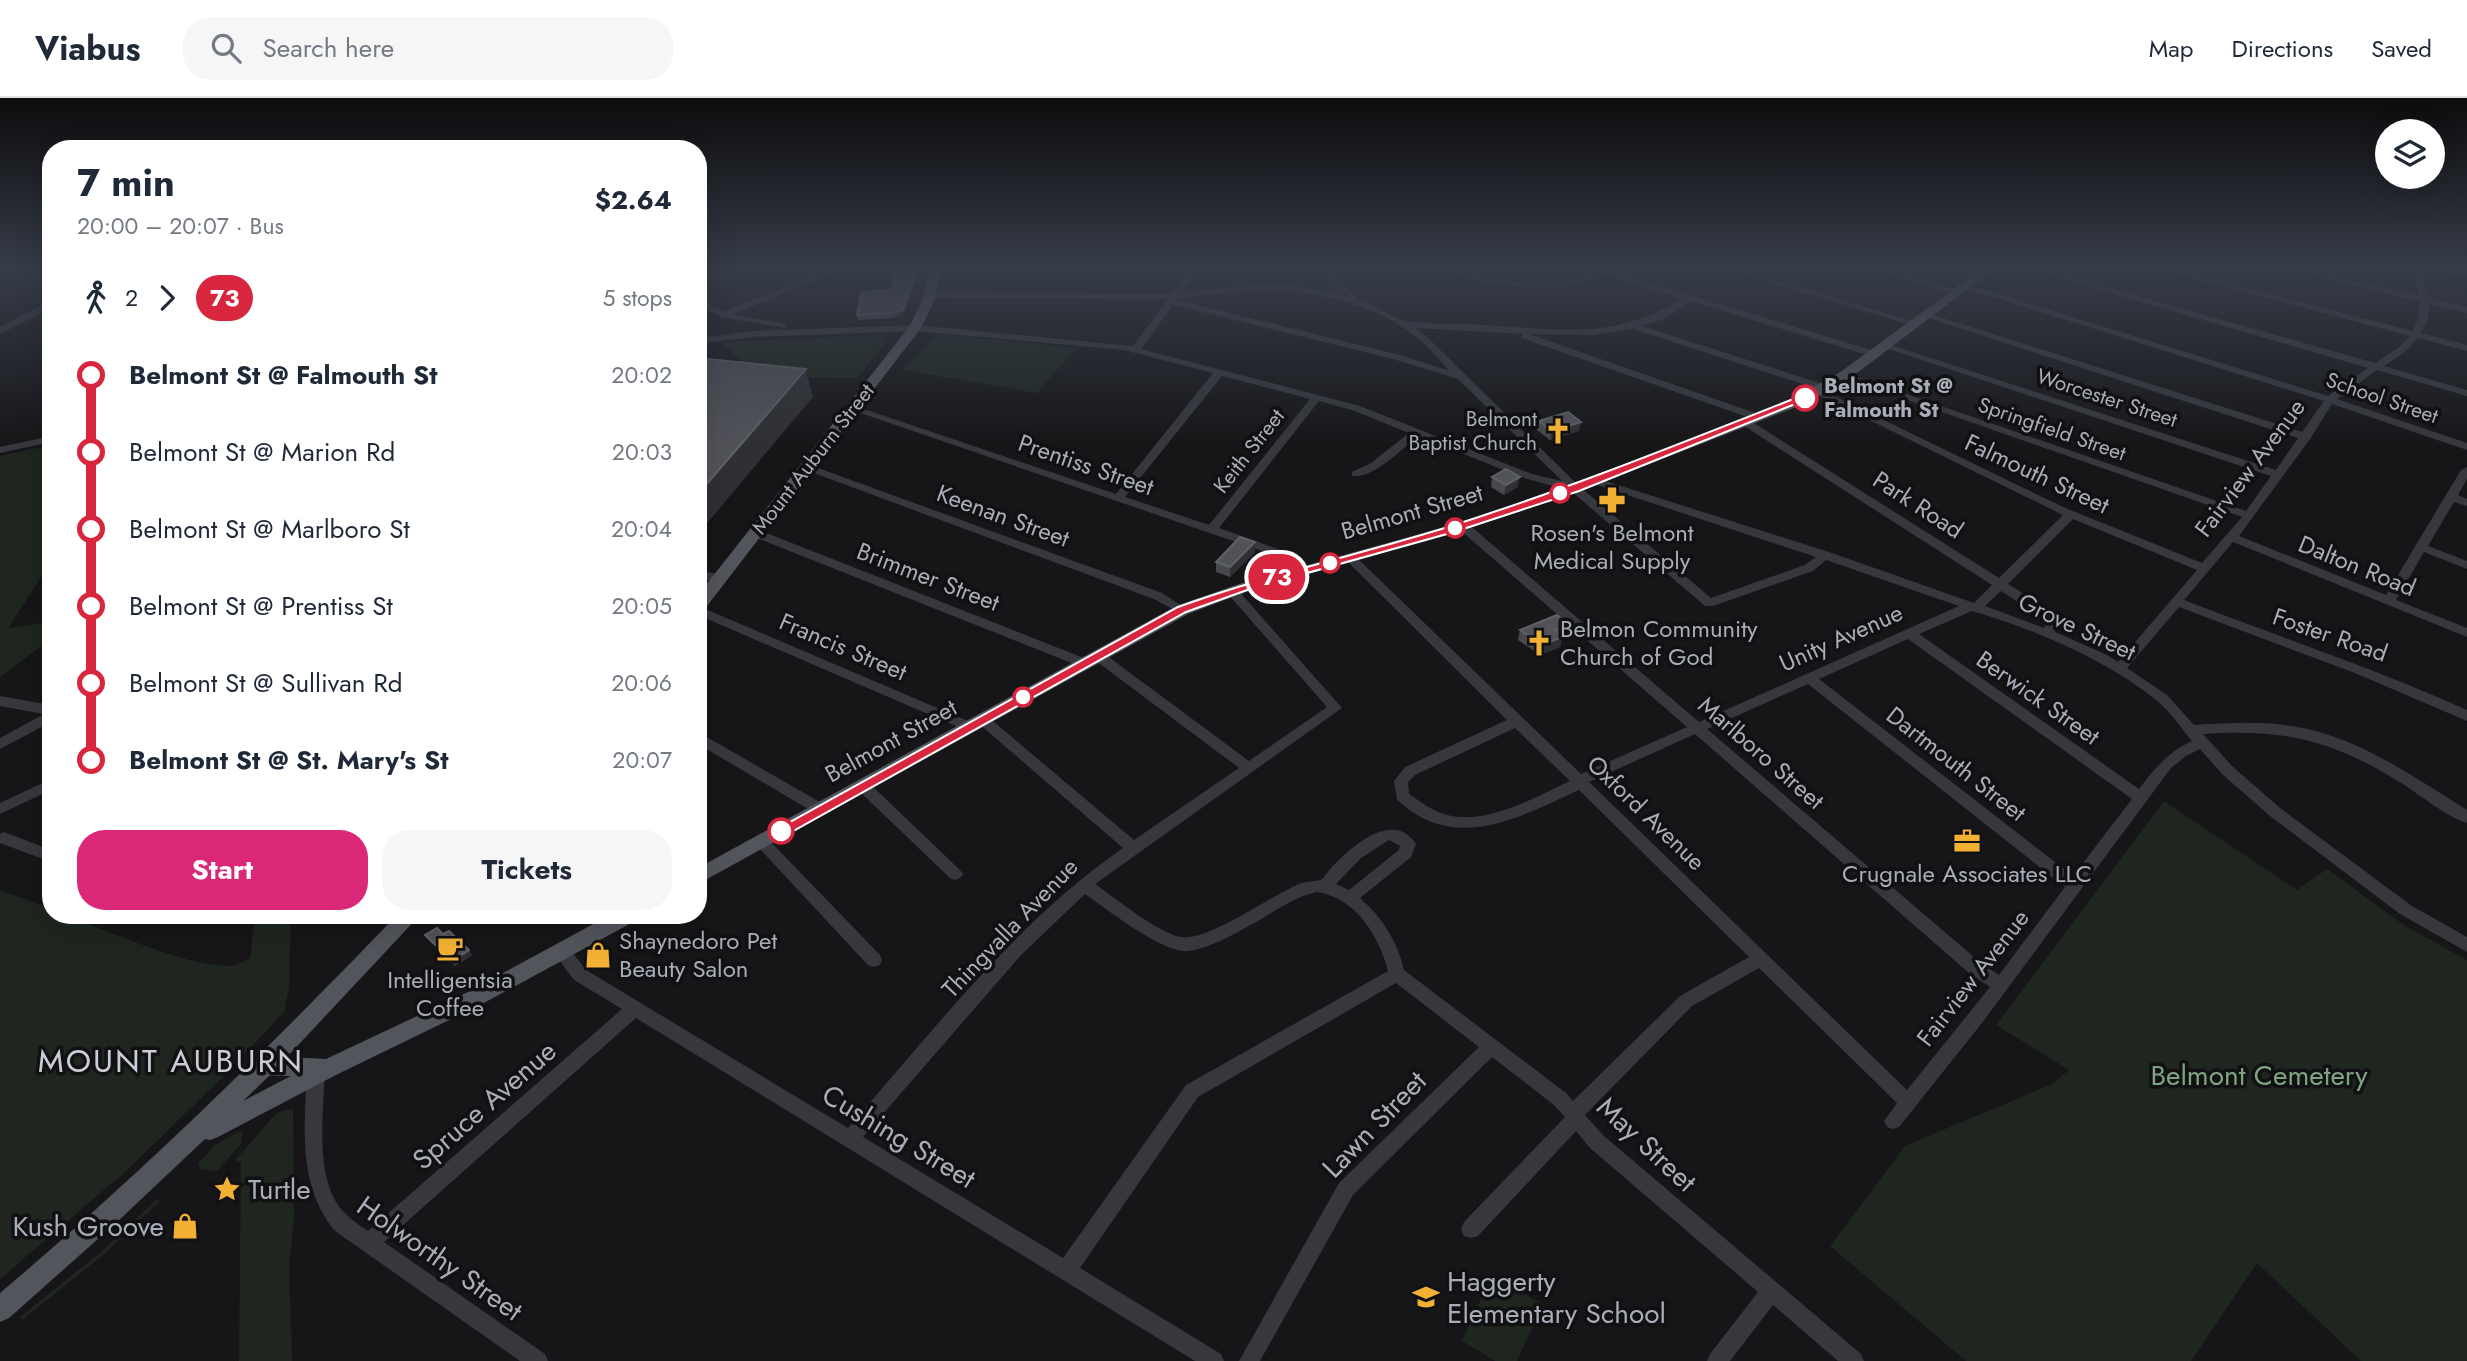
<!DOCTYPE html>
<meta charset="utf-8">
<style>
body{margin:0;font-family:Jost,sans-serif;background:#f6f6f7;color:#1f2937;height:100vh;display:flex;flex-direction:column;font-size:26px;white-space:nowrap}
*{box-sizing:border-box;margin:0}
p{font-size:23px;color:#747a83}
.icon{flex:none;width:38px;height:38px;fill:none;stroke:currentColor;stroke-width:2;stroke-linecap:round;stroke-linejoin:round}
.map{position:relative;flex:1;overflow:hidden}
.details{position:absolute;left:42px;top:42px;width:665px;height:784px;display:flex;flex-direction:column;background:#fff;border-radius:28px;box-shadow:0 7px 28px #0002}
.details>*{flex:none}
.badge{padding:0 14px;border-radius:23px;font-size:24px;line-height:46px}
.controls{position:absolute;left:2375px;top:21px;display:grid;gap:14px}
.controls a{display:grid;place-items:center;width:70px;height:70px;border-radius:50%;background:#fff;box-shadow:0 7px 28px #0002;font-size:35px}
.map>.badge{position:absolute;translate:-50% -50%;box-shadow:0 0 0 4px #fff}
.legs{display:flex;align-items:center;gap:10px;height:77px;padding:0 35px;font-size:23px}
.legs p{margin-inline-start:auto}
.head{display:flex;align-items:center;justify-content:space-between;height:119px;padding:0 35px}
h1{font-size:38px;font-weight:700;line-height:52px}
.action{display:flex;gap:14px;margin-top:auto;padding:14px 35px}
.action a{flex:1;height:80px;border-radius:28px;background:#db2777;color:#fff;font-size:28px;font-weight:700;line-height:80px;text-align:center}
.action a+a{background:#f6f6f7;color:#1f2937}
ul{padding:0 35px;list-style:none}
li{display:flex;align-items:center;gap:24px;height:77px;font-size:26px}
li i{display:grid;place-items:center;width:10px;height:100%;margin:0 9px;background:currentColor}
li i::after{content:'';width:18px;height:18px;margin:-9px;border:5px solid;border-radius:50%;background:#fff}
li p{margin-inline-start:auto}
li:first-child i{background:linear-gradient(#0000 50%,currentColor 0)}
li:last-child i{background:linear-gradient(currentColor 50%,#0000 0)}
header{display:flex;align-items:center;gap:42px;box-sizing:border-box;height:98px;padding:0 35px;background:#fff;border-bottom:2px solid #e0e1e3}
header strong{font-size:33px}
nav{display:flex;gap:38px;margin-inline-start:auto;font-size:24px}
.search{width:490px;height:63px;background:#f6f6f7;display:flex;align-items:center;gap:18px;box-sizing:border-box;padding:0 24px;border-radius:28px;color:#747a83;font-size:26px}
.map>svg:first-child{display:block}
</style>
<header>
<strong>Viabus</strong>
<div class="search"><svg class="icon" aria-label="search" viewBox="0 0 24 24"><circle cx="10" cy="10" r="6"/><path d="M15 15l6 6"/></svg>Search here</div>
<nav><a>Map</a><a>Directions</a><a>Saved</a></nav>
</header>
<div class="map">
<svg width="2467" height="1263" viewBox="0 0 2467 1263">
<rect width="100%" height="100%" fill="#161618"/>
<g fill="#1e261f">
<polygon points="939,236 1076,250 1037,295 903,272"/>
<polygon points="870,238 884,240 887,243 857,280 758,279 721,244"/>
<polygon points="51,347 51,464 8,530 51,524 51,541 0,579 0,358"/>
<polygon points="2164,703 2297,792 2327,771 2404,827 2467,862 2467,1263 2361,1263 2257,1165 2191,1263 1966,1263 1830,1148 1905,1048 2052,986 2069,972 1996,927"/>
<path d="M0,792L51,811V817H66C100,830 203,875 235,867C239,866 245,862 250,861L255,817H291L289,889L284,914L229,973L126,1073L0,1181Z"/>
<polygon points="293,1011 294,1122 289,1167 292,1263 239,1263 241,1064 235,1062 275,1017 283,1012"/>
<polygon points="242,1032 241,1046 217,1073 200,1071 198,1066 215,1047"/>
<polygon points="156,1102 160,1103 104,1156 22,1222 20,1219 101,1154"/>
<polygon points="1491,1178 1543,1206 1517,1263 1495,1263 1462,1243"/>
</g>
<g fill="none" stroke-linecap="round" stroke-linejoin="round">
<g fill="#37383d" fill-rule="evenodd">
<polygon points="698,172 708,172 698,176"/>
<polygon points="827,172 839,172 734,216 785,226 785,230 721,219 698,207 698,200 724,213"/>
<path d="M1190,172H1199L1182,194L1269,185L1310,189L1346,198L1337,191L1327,172H1336L1344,188L1357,198L1358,201C1375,205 1390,220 1406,223C1432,227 1459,225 1486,227C1561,232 1615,242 1682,201L1605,177L1566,189L1525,190L1483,184L1439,172C1454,171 1468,175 1482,178C1520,186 1559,189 1596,175L1593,172H1608L1878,254V258H1870L1691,203L1664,221L1642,228L1829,288V292H1822L2063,409L2202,465L2242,419L1839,278L1848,276L2246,413L2271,378L1880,248L1888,246L2276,372L2298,340L1919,217L1927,215L2302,334L2324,303L1958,188L1966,186L2328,298L2368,270L2032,172H2046L2375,265L2399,249L2410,238L2162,172H2177L2413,233L2418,221L2419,204L2293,172H2309L2419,198L2412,172H2421L2429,200L2467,209V215L2429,206L2428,221L2421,235L2467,247V253L2418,240L2406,253L2384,268L2467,292V298L2377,272L2337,301L2467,345V352L2332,306L2310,341L2239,438L2386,497L2461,372L2467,369V381L2458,397L2467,401V408L2454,404L2428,448L2467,463V471L2424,454L2396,502L2467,530V539L2233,444L2184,502C2279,539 2375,570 2467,612V623L2355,575L2179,509L2127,570L2167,597L2194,627C2227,625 2260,623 2292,628C2357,638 2412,678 2467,712V725C2445,718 2418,695 2398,683C2330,641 2282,631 2203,636L2232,668L2280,710L2412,808L2467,839V854L2400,816L2270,718L2222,676L2200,651L2186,658L2171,670L1982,925L1899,1029L1893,1031L1887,1029L1884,1023L1897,1005L1759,870L1692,908L1585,1017L1604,1038L1861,1256L1864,1263H1838L1773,1207L1730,1263H1707L1710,1256L1758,1194L1590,1050L1576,1033L1478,1138L1471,1140L1464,1138L1461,1131L1464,1124L1565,1019L1554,1007L1492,959L1353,1097L1260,1263H1239L1339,1085L1479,949L1396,885L1198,999L1080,1170L1221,1256L1224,1263H1195L636,920L384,1144L545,1256L548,1263H520L335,1133C296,1085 305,1026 307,969L310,964L316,961L322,964L325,969C324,1008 315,1069 336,1104C344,1117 356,1125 368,1133L622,911L574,882L553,854L555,849C569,845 578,862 586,872L848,1030C933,933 1016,824 1123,750L978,625L976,622L978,619H988L1134,742L1239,670L1092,560L1090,557L1092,554H1102L1249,663L1327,609L1228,496L1226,493L1232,489L1236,490L1342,610L1095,786C1115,800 1158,835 1181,839C1205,844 1264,803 1287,792C1293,788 1300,785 1307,784C1311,783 1319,783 1322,781C1325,779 1329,772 1332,769C1351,749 1393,711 1416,746L1411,759L1360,800C1383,820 1397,843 1404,872L1566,995L1573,1003L1680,898L1749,859L1579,692C1530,714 1472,748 1419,718C1411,714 1404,707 1397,702L1394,683L1405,669L1507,622L1344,460L1350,456L1354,457L1581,676L1687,629L1459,431V425H1467L1699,624L1959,508L1826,462L1813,473L1713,508H1705L1571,393L1524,380L1418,338C1402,351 1373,381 1352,378V374L1371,365L1409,335L1352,312L1319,303L1219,430L1289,455L1306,473L1300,477C1289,473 1281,461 1268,455L849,311L854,308L858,309L1116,396L1213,275L1124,252L915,233L752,239L698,246V240L752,233L915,227L1133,248L1168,201L930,200L925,197L930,194L1163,196L1172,195ZM1269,191C1322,196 1378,206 1420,242C1431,251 1440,263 1450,273L1400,257L1176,202L1178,200ZM1173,207L1393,261L1458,281L1562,383L1532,376L1360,308L1141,251ZM1415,230L1522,236V240L1753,321H1761V317L1529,236L1594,237L1633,231L1818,291L1812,294L2063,417L1999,480L1749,322H1741V326L1992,487L1974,505L1829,454L1599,381H1591V385L1816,459L1805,467L1711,500L1579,388L1426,238ZM1222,278L1310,301L1209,427L1125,399ZM2073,421L2197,472L2118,564L2107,557L2055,534L2059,525L2051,513L2008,486ZM2001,493L2041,519L2046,525L2044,530L1985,508ZM1972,513C2036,532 2104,560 2156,602C2170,613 2181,630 2192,643C2168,654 2155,670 2139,691L1919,536ZM1908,541L2132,701L2073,778L1819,581ZM1808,586L2065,789L1999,877L1981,865L1707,631ZM1515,630L1570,683C1533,700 1489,727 1447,717C1432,713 1421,704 1409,696L1408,684L1415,677ZM1695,636L1969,875L1990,889L1907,992L1589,684ZM1389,742L1400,748L1399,752L1349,792L1336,786L1361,760ZM1317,794C1356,800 1379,838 1388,873L1186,987L1063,1160L863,1039L1021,857L1085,796C1108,812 1156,850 1183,853C1206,854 1239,833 1258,823C1277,812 1296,798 1317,794Z"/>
<polygon points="1728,172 1742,172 1919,225 1911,227"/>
<polygon points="1874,172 1888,172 1961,193 1956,196"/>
<polygon points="1958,172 1968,172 1978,181 1970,183"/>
<polygon points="2439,172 2467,174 2467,180 2441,174"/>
<polygon points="51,203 51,210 0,236 0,229"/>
<polygon points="51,338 51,344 0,355 0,349"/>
<polygon points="807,366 1162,495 1188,512 1182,516 1154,501 803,371 801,369"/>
<polygon points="756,431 1089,562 1091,565 1089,568 1079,568 752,438 750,435"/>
<polygon points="698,473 720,476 726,480 720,484 698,481"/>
<polygon points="698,508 975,626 977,629 970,634 965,632 698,517"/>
<polygon points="0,598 51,607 51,624 0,651 0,640 44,616 0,608"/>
<polygon points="698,634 825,707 827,711 825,715 815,715 698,646"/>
<polygon points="51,681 51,692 0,716 0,705"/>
<polygon points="863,683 868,684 960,772 963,776 960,780 955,782 950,780 858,692 856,688 858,684"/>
<polygon points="4,734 51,752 51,764 0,745 0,736"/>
<polygon points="762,738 767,740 880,857 882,862 880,867 874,869 868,867 757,748 754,744 757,740"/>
</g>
<g fill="#53555c" fill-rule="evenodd">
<polygon points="930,172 942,172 934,203 921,230 704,512 698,513 698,497 909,229 922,203"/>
<polygon points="1980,172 1993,172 1849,281 1801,307 1580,393 1455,435 1251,492 1188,516 698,786 698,770 1176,508 1239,486 1445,429 1570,387 1791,301 1839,275"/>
<path d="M397,817H420L287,959L326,961L468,894L610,817H638L635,823L482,906L336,977L218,1039L210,1042L205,1041L116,1125L9,1220L0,1224V1195C140,1077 270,949 397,817ZM269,978H291L243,1003Z"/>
</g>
</g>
<g fill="#47494d">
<polygon points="890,172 919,172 904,216 895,220 858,222 857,217 892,192 894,177"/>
<polygon points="1539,323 1579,333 1550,342 1537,332"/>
<polygon points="1492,379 1518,389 1504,397 1491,389"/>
<polygon points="1255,454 1230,479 1216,474 1216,464"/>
<polygon points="1520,532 1566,537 1562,538 1560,549 1540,557 1518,542"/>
<polygon points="443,836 472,857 455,868 429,842 425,837"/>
</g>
<g fill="#2f3033">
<polygon points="917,172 919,172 904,216 895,220 894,215"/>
<polygon points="806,271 813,299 698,436 698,396"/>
<polygon points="1581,324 1579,333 1550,342 1551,333"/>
<polygon points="1520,379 1518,389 1504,397 1506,387"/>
<polygon points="1255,444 1255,454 1230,479 1230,469"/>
<polygon points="1568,527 1566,537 1553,542 1555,532"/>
<polygon points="1563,539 1560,549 1540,557 1542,547"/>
<polygon points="469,852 472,857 455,868 452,863"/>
</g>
<g fill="#525359" stroke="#5f6168" stroke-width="2">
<polygon points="893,172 917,172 903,212 894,215 857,217 861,194 892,192 895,174"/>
<polygon points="698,260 806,271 698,396"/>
<polygon points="1568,314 1581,324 1551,333 1539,323"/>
<polygon points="1506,371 1520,379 1506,387 1492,379"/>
<polygon points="1240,439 1255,444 1230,469 1216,464"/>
<polygon points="1557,517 1568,527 1555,532 1563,539 1542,547 1520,532"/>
<polygon points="437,830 443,836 449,833 469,852 452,863 425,837"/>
</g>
<linearGradient id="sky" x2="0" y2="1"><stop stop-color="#0c0c0d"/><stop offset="0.49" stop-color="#363c48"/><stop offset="1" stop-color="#363c48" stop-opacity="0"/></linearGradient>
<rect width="2467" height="349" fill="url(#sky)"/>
<path fill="#d7263d" stroke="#fff" stroke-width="2" d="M1801,298L1810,300L1579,393L1454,434L1250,491L1186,514L786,737L781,739L774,733L1178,509C1266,477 1358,457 1448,429C1568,391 1684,344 1801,298Z"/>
<defs>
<g id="church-bare" transform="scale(2.1)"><path d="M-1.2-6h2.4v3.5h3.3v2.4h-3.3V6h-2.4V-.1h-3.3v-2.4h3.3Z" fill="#f2b134" stroke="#111113" stroke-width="2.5" paint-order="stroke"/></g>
<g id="pharmacy-bare" transform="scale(2.1)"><path d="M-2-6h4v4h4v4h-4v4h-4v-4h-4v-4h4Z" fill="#f2b134" stroke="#111113" stroke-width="2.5" paint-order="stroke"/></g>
<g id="office-bare" transform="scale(2.1)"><path d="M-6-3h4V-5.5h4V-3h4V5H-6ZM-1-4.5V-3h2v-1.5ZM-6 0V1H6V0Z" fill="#f2b134" stroke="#111113" stroke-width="2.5" paint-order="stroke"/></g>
<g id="cafe-bare" transform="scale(2.1)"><path d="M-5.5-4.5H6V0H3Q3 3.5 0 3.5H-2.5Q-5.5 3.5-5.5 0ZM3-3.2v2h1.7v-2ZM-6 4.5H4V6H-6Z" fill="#f2b134" stroke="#111113" stroke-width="2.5" paint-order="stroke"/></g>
<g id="shop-bare" transform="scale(2.1)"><path d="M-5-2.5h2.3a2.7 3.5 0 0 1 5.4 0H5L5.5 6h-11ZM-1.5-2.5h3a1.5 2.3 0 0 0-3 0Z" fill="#f2b134" stroke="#111113" stroke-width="2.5" paint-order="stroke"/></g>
<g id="sight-bare" transform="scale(2.1)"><path d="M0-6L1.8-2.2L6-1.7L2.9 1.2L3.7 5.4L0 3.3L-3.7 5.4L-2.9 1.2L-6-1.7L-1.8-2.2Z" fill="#f2b134" stroke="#111113" stroke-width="2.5" paint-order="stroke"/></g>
<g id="school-bare" transform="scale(2.1)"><path d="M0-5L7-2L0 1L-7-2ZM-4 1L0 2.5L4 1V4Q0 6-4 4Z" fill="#f2b134" stroke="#111113" stroke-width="2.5" paint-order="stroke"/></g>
</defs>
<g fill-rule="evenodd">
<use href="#church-bare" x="1558" y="333"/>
<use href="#pharmacy-bare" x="1612" y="402"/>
<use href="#church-bare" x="1539" y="545"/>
<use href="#office-bare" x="1967" y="743"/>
<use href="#cafe-bare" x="450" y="850"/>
<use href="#shop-bare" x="598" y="857"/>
<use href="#sight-bare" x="227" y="1091"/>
<use href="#shop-bare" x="185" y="1128"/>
<use href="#school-bare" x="1426" y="1199"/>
</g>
<g fill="#fff" stroke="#d7263d" stroke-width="3.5">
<circle cx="1805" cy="300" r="12"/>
<circle cx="1560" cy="395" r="9"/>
<circle cx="1455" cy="430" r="9"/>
<circle cx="1330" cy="465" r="9"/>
<circle cx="1023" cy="599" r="9"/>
<circle cx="781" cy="733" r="12"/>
</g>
<g text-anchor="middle" stroke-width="7" stroke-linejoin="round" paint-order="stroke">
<g font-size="21" font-weight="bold" fill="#a8adb8" stroke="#111113" text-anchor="start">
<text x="1824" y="295">Belmont St @<tspan x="1824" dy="24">Falmouth St</tspan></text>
</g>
<g font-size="21" fill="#a8adb8" stroke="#111113">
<text transform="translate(2107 300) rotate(18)" y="7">Worcester Street</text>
<text transform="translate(2382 300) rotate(19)" y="7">School Street</text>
<text transform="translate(2052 331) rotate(19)" y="7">Springfield Street</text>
<text transform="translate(1249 353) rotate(-52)" y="7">Keith Street</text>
<text transform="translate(813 361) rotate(-52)" y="7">Mount Auburn Street</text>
</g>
<g font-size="21" fill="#a8adb8" stroke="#111113" text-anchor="end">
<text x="1537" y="328">Belmont<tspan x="1537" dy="24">Baptist Church</tspan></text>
</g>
<g font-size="24" fill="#a8adb8" stroke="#111113">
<text transform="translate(1086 367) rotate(19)" y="8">Prentiss Street</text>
<text transform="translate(2250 370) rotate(-53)" y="8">Fairview Avenue</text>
<text transform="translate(2037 376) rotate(25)" y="8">Falmouth Street</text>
<text transform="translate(1918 407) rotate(33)" y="8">Park Road</text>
<text transform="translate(1412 414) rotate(-16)" y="8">Belmont Street</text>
<text transform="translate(1003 418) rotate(20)" y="8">Keenan Street</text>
<text transform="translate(2357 468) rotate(22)" y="8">Dalton Road</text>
<text transform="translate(928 479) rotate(21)" y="8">Brimmer Street</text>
<text transform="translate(2077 529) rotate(25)" y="8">Grove Street</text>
<text transform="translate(2330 537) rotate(19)" y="8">Foster Road</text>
<text transform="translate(1841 540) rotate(-24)" y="8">Unity Avenue</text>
<text transform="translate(843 549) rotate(23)" y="8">Francis Street</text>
<text transform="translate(2038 600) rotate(35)" y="8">Berwick Street</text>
<text transform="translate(891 643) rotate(-29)" y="8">Belmont Street</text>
<text transform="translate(1761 655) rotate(41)" y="8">Marlboro Street</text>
<text transform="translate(1956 666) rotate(38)" y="8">Dartmouth Street</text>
<text transform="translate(1646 715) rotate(44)" y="8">Oxford Avenue</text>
<text transform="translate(1010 830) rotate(-46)" y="8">Thingvalla Avenue</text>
<text transform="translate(1973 880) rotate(-52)" y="8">Fairview Avenue</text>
</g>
<g font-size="24" fill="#a8adb8" stroke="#111113">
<text x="1612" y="443">Rosen's Belmont<tspan x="1612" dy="28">Medical Supply</tspan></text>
<text x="1560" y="539" text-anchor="start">Belmon Community<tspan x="1560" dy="28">Church of God</tspan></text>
<text x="1967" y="784">Crugnale Associates LLC</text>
<text x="619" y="851" text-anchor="start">Shaynedoro Pet<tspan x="619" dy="28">Beauty Salon</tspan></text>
<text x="450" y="890">Intelligentsia<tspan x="450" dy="28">Coffee</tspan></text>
</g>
<g font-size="28" fill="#7fa381" stroke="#111113">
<text x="2259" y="987">Belmont Cemetery</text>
</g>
<g font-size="28" fill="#a8adb8" stroke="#111113">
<text transform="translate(484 1007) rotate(-41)" y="10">Spruce Avenue</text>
<text transform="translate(1374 1026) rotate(-46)" y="10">Lawn Street</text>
<text transform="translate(899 1038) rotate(31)" y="10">Cushing Street</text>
<text transform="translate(1647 1046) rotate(43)" y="10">May Street</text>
<text transform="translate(440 1160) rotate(35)" y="10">Holworthy Street</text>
</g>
<g font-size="28" fill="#a8adb8" stroke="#111113" text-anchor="start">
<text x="248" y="1101">Turtle</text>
<text x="164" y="1138" text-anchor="end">Kush Groove</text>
<text x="1447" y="1193">Haggerty<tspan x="1447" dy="32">Elementary School</tspan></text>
</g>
<g font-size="32" letter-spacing="2" fill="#c9ccd4" stroke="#111113">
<text x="171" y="974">MOUNT AUBURN</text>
</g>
</g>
</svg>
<div class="controls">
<a><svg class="icon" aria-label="layers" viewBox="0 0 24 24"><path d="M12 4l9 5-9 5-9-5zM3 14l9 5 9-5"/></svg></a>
</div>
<b class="badge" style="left:1277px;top:479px;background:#d7263d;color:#fff">73</b>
<section class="details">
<div class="head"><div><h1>7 min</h1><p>20:00 – 20:07 · Bus</p></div><b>$2.64</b></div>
<div class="legs"><svg class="icon" aria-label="walk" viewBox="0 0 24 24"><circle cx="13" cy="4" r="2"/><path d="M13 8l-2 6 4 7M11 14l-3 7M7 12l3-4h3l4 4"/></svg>2<svg class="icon" aria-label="forward" viewBox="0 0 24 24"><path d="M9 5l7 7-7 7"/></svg><b class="badge" style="background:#d7263d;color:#fff">73</b><p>5 stops</p></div>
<ul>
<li><i style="color:#d7263d"></i><b>Belmont St @ Falmouth St</b><p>20:02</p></li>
<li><i style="color:#d7263d"></i><span>Belmont St @ Marion Rd</span><p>20:03</p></li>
<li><i style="color:#d7263d"></i><span>Belmont St @ Marlboro St</span><p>20:04</p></li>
<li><i style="color:#d7263d"></i><span>Belmont St @ Prentiss St</span><p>20:05</p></li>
<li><i style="color:#d7263d"></i><span>Belmont St @ Sullivan Rd</span><p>20:06</p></li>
<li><i style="color:#d7263d"></i><b>Belmont St @ St. Mary's St</b><p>20:07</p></li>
</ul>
<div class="action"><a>Start</a><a>Tickets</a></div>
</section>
</div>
